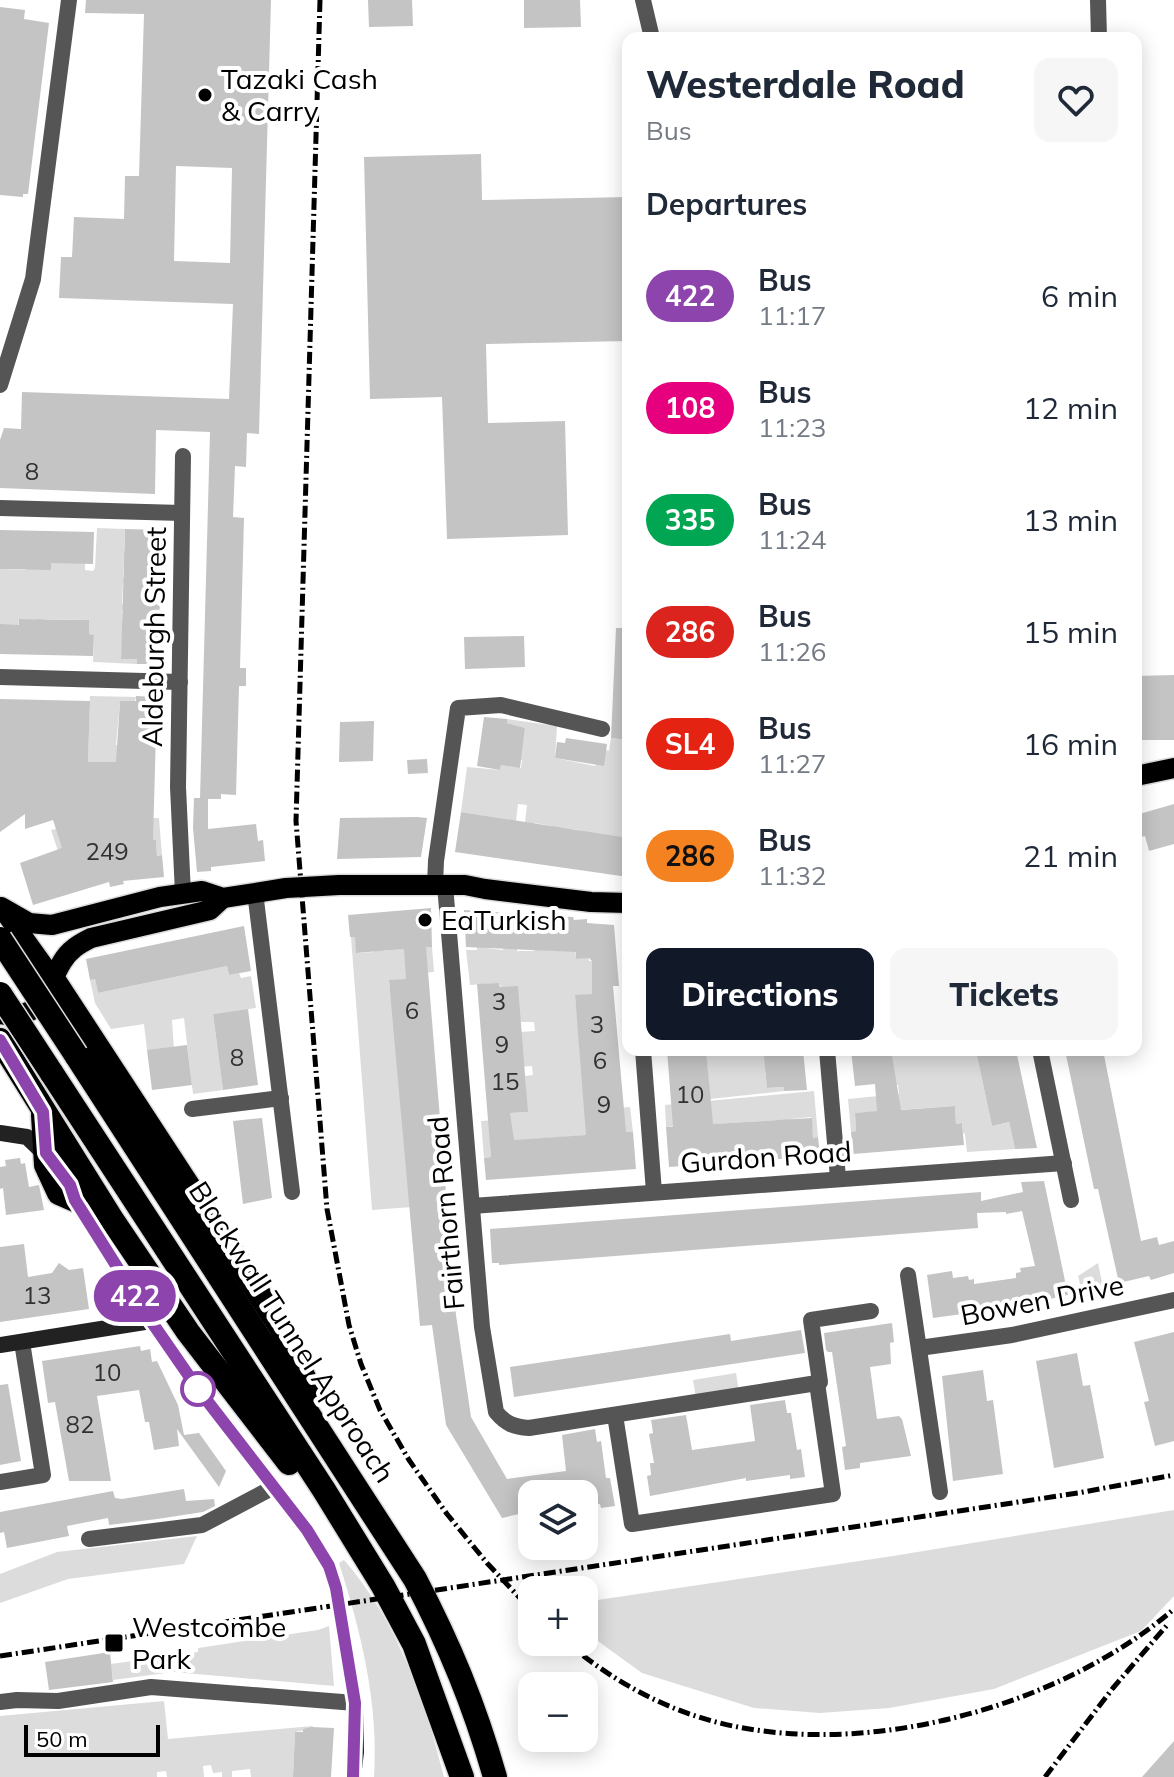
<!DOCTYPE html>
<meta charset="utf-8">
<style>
body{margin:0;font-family:Mulish,sans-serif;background:#f6f6f7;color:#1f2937;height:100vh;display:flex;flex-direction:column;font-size:30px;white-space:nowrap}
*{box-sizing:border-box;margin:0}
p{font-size:26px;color:#747a83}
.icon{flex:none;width:44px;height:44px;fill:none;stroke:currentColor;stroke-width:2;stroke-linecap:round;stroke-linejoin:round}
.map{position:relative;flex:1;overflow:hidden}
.side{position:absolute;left:622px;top:32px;width:520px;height:1024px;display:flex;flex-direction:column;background:#fff;border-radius:16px;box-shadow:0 4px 20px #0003}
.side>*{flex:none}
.badge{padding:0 16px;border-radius:26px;font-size:28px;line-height:52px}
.controls{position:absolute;left:518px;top:1480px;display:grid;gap:16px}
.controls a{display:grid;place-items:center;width:80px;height:80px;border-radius:16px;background:#fff;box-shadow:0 4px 20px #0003;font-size:40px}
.scale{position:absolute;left:24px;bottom:20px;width:136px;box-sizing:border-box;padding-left:8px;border:4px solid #000;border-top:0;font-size:22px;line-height:28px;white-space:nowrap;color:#000;-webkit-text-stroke:6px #fff;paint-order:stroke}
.map>.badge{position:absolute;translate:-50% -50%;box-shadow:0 0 0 4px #fff}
h2{padding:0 24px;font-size:30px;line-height:72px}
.round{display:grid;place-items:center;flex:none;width:84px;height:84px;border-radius:16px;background:#f6f6f7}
.head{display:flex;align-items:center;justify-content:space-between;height:136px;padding:0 24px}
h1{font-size:38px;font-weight:800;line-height:60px}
.cta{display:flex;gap:16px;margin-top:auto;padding:16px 24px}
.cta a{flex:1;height:92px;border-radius:16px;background:#111827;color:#fff;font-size:32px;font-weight:800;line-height:92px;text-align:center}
.cta a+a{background:#f6f6f7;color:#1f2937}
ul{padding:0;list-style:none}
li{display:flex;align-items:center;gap:24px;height:112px;padding:0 24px}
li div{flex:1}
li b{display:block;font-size:30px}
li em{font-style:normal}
li .badge{min-width:88px;font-weight:700;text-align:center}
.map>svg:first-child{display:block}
</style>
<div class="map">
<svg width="1174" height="1777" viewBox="0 0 1174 1777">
<rect width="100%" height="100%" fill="#fff"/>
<g fill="#dcdcdc">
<polygon points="97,528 125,529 124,551 140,552 124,561 123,578 139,578 139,583 123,583 122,604 138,610 122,610 122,631 137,641 122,641 121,658 137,659 137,664 93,662 94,635 89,634 89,620 45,619 45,634 36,619 19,619 18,633 0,624 0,569 26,570 27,561 51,563 85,555 85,570 93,571 95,568"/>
<polygon points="90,696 136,697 135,701 120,702 116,745 134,746 131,818 159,818 162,855 157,856 156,840 60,857 51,830 56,829 61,843 88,762"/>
<polygon points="507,719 557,726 555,758 595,766 606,750 609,751 611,738 628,740 628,838 577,847 579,830 562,828 559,844 549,843 552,826 535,823 523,839 527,805 518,804 516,821 461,812 467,767 500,770 501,765 521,768 522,760 510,758 523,743 525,728 507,723"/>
<polygon points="400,933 425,947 432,947 434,972 406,974 406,979 389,981 391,998 408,997 425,1206 372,1210 351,937 355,936 357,953 374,952 373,935 383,951 401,949"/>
<polygon points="476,933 487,934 486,948 503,950 505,935 517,936 517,951 534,951 535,937 548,951 565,951 575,940 576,959 585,958 588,941 589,961 598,961 592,994 575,996 586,1111 630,1107 633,1132 490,1142 491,1157 484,1158 481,1121 510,1119 510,1113 527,1112 525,1076 533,1075 532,1066 506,1068 504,1033 535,1031 534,1022 521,1022 499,983 470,985 466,950 477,950"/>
<polygon points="227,966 229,975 239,973 241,978 251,976 256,1008 213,1014 223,1090 193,1094 184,1018 172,1020 174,1051 147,1050 144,1024 111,1029 95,1003 90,980 95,979 98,993"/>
<polygon points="706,1050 763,1050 767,1088 784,1087 784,1091 710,1099"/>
<polygon points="886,1050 994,1050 977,1056 992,1126 1009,1122 1015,1149 967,1152 965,1134 963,1133 962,1123 956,1124 955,1106 855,1113 856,1131 851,1132 848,1099 899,1094 898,1085 877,1086"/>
<polygon points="814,1091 818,1137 813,1138 811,1117 791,1119 792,1139 782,1140 780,1120 666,1127 665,1105"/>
<polygon points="1098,1263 1103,1287 1082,1292 1078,1276"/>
<polygon points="736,1373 739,1392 696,1398 693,1380"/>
<polygon points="1174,1510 1174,1596 1141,1631 994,1689 889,1708 820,1713 754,1708 642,1673 584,1631 584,1602 893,1556"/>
<polygon points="197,1536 184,1564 68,1579 0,1603 0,1574 57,1552"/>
<path d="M344,1560C396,1619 425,1701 444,1777H374C379,1704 361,1632 339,1563Z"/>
<polygon points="329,1626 334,1686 173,1672 113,1680 111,1664 198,1652 198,1648 318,1630"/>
<polygon points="164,1701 168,1739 313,1726 312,1729 295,1732 293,1777 251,1777 250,1769 232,1771 232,1777 222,1777 222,1772 213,1773 211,1765 203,1766 204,1777 167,1777 166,1771 157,1772 157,1777 0,1777 0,1716"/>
</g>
<g fill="#c4c4c4" fill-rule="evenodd">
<path d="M86,0H271L259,434L247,433L246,467L235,466L233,517L244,518L240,668H246V686H239L236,795L221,794V799H208V829L256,824L258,841L263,840L265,861L211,867V871L197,872L193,828L194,798H200L210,432L156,430L155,494L0,488V440L4,428L21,429L22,392L229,399L233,304L59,298L61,257H72L74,217L124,219L125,176H139L144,14L85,13ZM176,166L232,168L230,263L174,261Z"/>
<polygon points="368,0 412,0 413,26 369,27"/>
<polygon points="524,0 580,0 581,27 524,28"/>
<polygon points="0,7 25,10 24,19 49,23 28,194 23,194 23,197 0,195"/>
<polygon points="481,154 482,200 628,197 628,341 486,344 488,423 565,421 568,535 447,539 442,397 370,399 364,157"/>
<polygon points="125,529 162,530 158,664 137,664 137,659 121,659"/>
<polygon points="0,530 94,532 93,564 51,563 51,570 0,569"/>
<polygon points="19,619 89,620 89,634 94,635 93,656 0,654 0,624 19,625"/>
<polygon points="616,628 628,628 628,740 611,738"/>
<polygon points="524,636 525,667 465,669 464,637"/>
<polygon points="1174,675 1174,740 1136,740 1136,676"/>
<polygon points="136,696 157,697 153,840 156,840 157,856 162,855 164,877 123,881 124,884 110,887 109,882 33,905 20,863 62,848 53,820 25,829 25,814 0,832 0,699 90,701 88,762 116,762 120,701 136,701"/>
<polygon points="484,717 507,719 507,723 525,728 520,768 501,765 500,770 477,766"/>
<polygon points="374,721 373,761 339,762 340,722"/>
<polygon points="566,738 607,744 604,766 555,758 557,742 565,743"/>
<polygon points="427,759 428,773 408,774 407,760"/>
<polygon points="1174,804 1174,844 1149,851 1145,836 1136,838 1136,815"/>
<polygon points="461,812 628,838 628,877 455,852"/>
<polygon points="417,817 427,818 421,857 337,859 340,818"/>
<polygon points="431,908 432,947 426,947 456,1315 471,1417 507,1479 566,1471 562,1435 595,1429 597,1442 601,1441 606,1478 610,1478 615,1506 601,1508 600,1504 584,1506 584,1494 532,1494 532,1511 502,1518 446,1425 432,1325 420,1326 389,980 406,979 404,949 356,953 355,937 350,937 348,915"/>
<polygon points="464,910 573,917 574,920 587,919 587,923 614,925 619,986 613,986 626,1132 633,1132 636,1169 486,1180 484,1158 491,1157 477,984 499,983 500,987 518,986 528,1112 510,1113 514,1140 586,1135 575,995 592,994 592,961 589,958 576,959 576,952 466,947"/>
<polygon points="244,926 251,971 229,975 227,966 98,993 95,979 90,980 86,959"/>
<polygon points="248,1009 258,1085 223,1090 213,1014"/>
<polygon points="187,1045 192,1085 152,1090 147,1050"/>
<polygon points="667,1050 706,1050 713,1124 812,1118 813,1138 818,1137 820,1156 669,1167 666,1127 673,1127"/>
<polygon points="763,1050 803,1050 807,1090 784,1091 784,1087 767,1088"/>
<polygon points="851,1050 891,1050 901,1110 955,1106 956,1124 962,1123 964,1145 853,1154 851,1132 856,1131 855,1113 877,1111 875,1084 855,1086"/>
<polygon points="994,1050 1016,1050 1037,1148 1015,1149 1009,1122 992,1126 977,1056"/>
<polygon points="1065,1050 1103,1050 1141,1241 1157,1237 1159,1245 1174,1241 1174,1273 1151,1280 1149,1276 1119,1283 1098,1189 1094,1189"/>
<polygon points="262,1118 272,1198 243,1204 233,1121"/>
<polygon points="20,1158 21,1164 25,1163 29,1187 39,1185 44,1210 6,1215 3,1188 0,1189 0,1167 6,1166 5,1160"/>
<polygon points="1044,1181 1068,1295 1032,1303 1032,1305 962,1316 962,1314 933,1318 927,1275 952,1271 953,1278 968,1276 969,1280 974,1279 974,1284 1016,1278 1016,1273 1021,1272 1020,1268 1035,1266 1022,1211 1006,1214 1006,1212 977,1213 978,1228 499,1265 499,1263 492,1263 490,1229 981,1192 981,1201 1023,1192 1021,1182"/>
<polygon points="24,1244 28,1277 52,1273 59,1263 69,1270 83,1268 89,1309 0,1322 0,1247"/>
<polygon points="892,1323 894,1342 890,1343 891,1364 870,1367 877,1419 899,1416 902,1419 911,1456 860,1463 860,1468 845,1470 842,1447 846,1446 832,1352 828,1352 826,1350 824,1333"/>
<polygon points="801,1330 805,1353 514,1397 510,1367 730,1334 731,1341"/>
<polygon points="1174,1332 1174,1441 1155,1446 1144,1402 1149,1401 1134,1342"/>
<polygon points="140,1346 141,1351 150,1349 152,1362 157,1361 178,1405 184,1435 199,1433 226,1471 219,1487 177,1429 179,1446 154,1450 149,1422 145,1422 139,1390 97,1396 111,1481 69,1481 55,1402 48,1403 42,1361"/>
<polygon points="1077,1353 1083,1386 1090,1385 1104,1458 1054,1468 1036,1361"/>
<polygon points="983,1370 987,1401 993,1400 1003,1474 953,1481 942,1376"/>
<polygon points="8,1384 21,1461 0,1465 0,1385"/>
<polygon points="785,1400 787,1413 791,1413 797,1450 801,1449 805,1477 790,1479 790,1475 746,1481 746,1478 650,1496 647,1476 651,1475 650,1463 654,1463 649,1434 653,1433 651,1420 686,1415 692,1450 755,1441 750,1405"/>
<polygon points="184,1489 186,1501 214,1499 215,1506 203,1512 157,1519 109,1525 108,1518 67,1526 69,1536 7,1548 4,1532 0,1533 0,1512 113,1491 115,1498 122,1499"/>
<polygon points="110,1652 113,1682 49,1690 45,1662"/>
<polygon points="312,1727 334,1728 331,1777 293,1777 295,1732 303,1732 303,1729"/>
<polygon points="1174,1741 1174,1777 1142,1777"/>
</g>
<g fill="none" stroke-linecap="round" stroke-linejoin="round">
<g stroke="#dbdbdb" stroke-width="23">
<g id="primary">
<polyline points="1136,776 1174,768"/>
<polyline points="1,907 29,923 52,925 160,897 202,891 223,898 286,888 339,885 465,885 485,889 591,902 628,903"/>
<polyline points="5,912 53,979"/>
<path d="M0,1014C43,1022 45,990 62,962C69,950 79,944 91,938L210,910L223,898"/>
</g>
</g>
<g stroke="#dbdbdb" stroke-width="27">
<g id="highway">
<polyline points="53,979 281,1328 312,1395"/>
<polyline points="0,1040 113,1221 188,1332 289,1463"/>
<path d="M76,1055L415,1579C450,1646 474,1704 495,1777"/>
<polyline points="51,1072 324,1490 383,1586 414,1644 462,1777"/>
<polyline points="43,1115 46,1165 59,1193 75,1200"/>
</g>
</g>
<g stroke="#555" stroke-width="16">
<polyline points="643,0 652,38"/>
<polyline points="1098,0 1099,38"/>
<polyline points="0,385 33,279 69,0"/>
<polyline points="0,508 182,513"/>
<polyline points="0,677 180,682"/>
<polyline points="435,885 436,861 458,708 501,705 602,729"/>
<path d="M445,885L482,1327L496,1412C506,1424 514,1427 529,1428L817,1383L833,1494L632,1524L615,1415"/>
<polyline points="255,892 292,1192"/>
<polyline points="183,894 178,787 183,456"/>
<polyline points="643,1050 654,1192"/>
<polyline points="827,1050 838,1178"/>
<polyline points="1040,1050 1071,1200"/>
<polyline points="192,1109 281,1098"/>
<polyline points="472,1206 1064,1163"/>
<polyline points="908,1275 940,1492"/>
<polyline points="919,1348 1012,1335 1174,1300"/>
<polyline points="817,1383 820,1382 811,1320 871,1311"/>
<polyline points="0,1482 43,1475 22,1342"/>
<polyline points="89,1539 202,1525 272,1488"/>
<polyline points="0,1702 17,1700 58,1701 151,1687 355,1703"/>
</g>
<g stroke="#222" stroke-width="16">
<polyline points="0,1133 27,1137 56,1165 75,1200 151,1321 198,1389 307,1530 329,1566 336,1588 355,1703 356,1752 353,1777"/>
<polyline points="0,1345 151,1321"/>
</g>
<use href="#primary" stroke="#000" stroke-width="20"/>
<use href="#highway" stroke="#000" stroke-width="24"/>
<g stroke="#000" stroke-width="5" stroke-dasharray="12 4 2 4" stroke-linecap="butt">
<polyline points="320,0 296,821 327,1209 349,1325 361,1364 380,1410 409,1460 447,1514 487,1563 532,1611"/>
<path d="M566,1642C615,1683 670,1713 733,1726C878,1756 1062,1705 1174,1609"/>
<polyline points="0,1656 1078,1493 1174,1475"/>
<polyline points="1045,1777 1113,1688 1168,1624"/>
</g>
<g stroke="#dbdbdb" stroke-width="27" stroke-linecap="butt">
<g id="highway-bridge">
<polyline points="0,939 76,1055"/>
<polyline points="0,994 51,1072"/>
</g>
</g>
<use href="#highway-bridge" stroke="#000" stroke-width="24"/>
</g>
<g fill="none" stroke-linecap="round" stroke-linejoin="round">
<g stroke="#fff" stroke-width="18">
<polyline id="line" points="0,1040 43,1112 46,1153 70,1185 75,1200 151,1321 198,1389 307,1530 329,1566 336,1588 355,1703 353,1777"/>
</g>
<use href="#line" stroke="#8e44ad" stroke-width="12"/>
</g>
<g fill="#000" stroke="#fff" stroke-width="3">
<circle cx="205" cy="95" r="8"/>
<circle cx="425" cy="920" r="8"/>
<rect x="104" y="1633" width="20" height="20" rx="4"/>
</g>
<circle fill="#fff" stroke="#8e44ad" stroke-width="4" cx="198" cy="1389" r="16"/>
<g text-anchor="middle" stroke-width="8" stroke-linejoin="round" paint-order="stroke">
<g font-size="24" fill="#313131">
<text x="32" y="480">8</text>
<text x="107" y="860">249</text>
<text x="499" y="1010">3</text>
<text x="412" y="1019">6</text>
<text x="597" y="1033">3</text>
<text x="502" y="1053">9</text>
<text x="237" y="1066">8</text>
<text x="600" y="1069">6</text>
<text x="505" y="1090">15</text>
<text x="690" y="1103">10</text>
<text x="604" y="1113">9</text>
<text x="37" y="1304">13</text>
<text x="107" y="1381">10</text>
<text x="80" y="1433">82</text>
</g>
<g font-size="28" fill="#000" stroke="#fff" text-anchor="start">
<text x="221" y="89">Tazaki Cash<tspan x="221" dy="32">&amp; Carry</tspan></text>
<text x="441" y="930">EaTurkish</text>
<text x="132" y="1637">Westcombe<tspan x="132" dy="32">Park</tspan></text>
</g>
<g font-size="28" fill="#000" stroke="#fff">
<text transform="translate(154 637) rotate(-89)" y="10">Aldeburgh Street</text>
<text transform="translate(766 1157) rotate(-4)" y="10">Gurdon Road</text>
<text transform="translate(446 1213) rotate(-95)" y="10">Fairthorn Road</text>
<text transform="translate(1042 1300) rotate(-11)" y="10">Bowen Drive</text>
<text transform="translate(292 1332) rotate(57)" y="10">Blackwall Tunnel Approach</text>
</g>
</g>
</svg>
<div class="controls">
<a><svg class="icon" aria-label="layers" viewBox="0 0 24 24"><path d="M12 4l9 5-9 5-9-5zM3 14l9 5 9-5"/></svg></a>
<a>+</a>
<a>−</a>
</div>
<div class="scale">50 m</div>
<b class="badge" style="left:135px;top:1296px;background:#8e44ad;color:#fff">422</b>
<section class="side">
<div class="head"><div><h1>Westerdale Road</h1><p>Bus</p></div><a class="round"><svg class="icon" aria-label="heart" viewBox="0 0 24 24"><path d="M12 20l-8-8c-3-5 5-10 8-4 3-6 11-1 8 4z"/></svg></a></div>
<h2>Departures</h2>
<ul>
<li><span class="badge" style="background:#8e44ad;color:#fff">422</span><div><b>Bus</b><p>11:17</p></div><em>6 min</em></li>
<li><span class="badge" style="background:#e6007e;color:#fff">108</span><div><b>Bus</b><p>11:23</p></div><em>12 min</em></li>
<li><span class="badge" style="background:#00a651;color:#fff">335</span><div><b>Bus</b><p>11:24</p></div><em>13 min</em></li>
<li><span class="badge" style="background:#dc241f;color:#fff">286</span><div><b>Bus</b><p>11:26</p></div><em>15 min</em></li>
<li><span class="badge" style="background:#e42313;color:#fff">SL4</span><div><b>Bus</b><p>11:27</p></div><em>16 min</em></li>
<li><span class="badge" style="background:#f58220;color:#111">286</span><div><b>Bus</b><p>11:32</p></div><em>21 min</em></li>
</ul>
<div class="cta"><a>Directions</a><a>Tickets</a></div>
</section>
</div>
